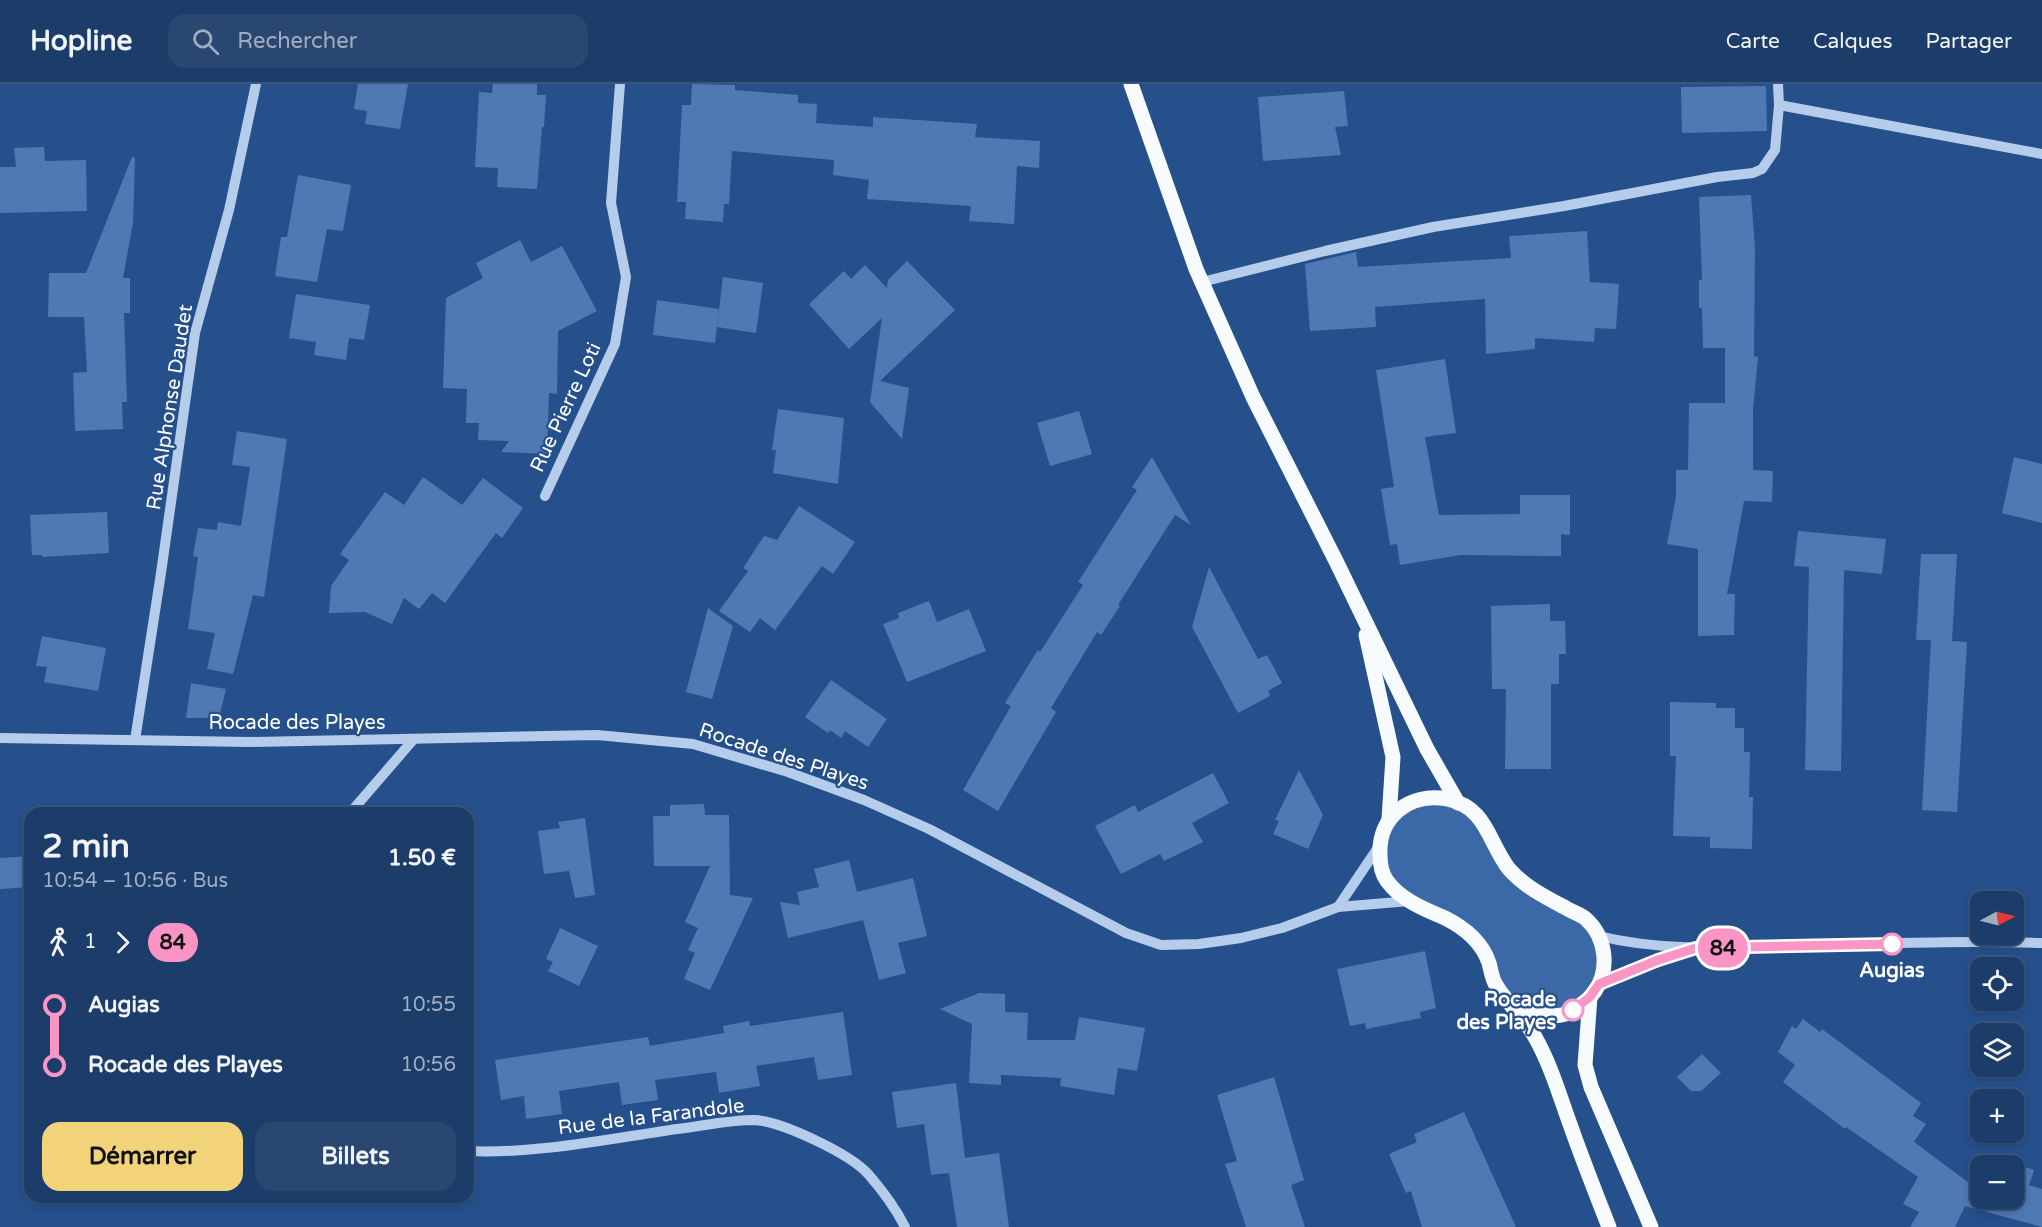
<!DOCTYPE html>
<html lang="fr">
<meta charset="utf-8">
<style>
body{margin:0;font-family:"Varela Round",sans-serif;background:#294771;color:#f1f3f6;height:100vh;display:flex;flex-direction:column;font-size:22px;white-space:nowrap}
*{box-sizing:border-box;margin:0}
p{font-size:20px;color:#a0adc0}
.icon{flex:none;width:33px;height:33px;fill:none;stroke:currentColor;stroke-width:2;stroke-linecap:round;stroke-linejoin:round}
.map{position:relative;flex:1;overflow:hidden}
.sheet{position:absolute;left:24px;top:723px;width:450px;height:396px;display:flex;flex-direction:column;background:#1c3c69;border-radius:18px;box-shadow:0 3px 9px #0003,0 0 0 2px #3a567d}
.sheet>*{flex:none}
.badge{padding:0 12px;border-radius:20px;font-size:21px;line-height:39px}
.needle{width:39px;rotate:83deg}
.controls{position:absolute;left:1970px;top:807px;display:grid;gap:12px}
.controls a{display:grid;place-items:center;width:54px;height:54px;border-radius:12px;background:#1c3c69;box-shadow:0 3px 9px #0003,0 0 0 2px #3a567d;font-size:30px}
.map>.badge{position:absolute;translate:-50% -50%;box-shadow:0 0 0 3px #fff}
.legs{display:flex;align-items:center;gap:9px;height:66px;padding:0 18px;font-size:20px}
.legs p{margin-inline-start:auto}
.summary{display:flex;align-items:center;justify-content:space-between;height:102px;padding:0 18px}
h1{font-size:33px;font-weight:800;line-height:45px}
.primary-button{display:flex;gap:12px;margin-top:auto;padding:12px 18px}
.primary-button a{flex:1;height:69px;border-radius:18px;background:#f3d37a;color:#111;font-size:24px;font-weight:800;line-height:69px;text-align:center}
.primary-button a+a{background:#294771;color:#f1f3f6}
ul{padding:0 18px;list-style:none}
li{display:flex;align-items:center;gap:21px;height:60px;font-size:22px}
li i{display:grid;place-items:center;width:9px;height:100%;margin:0 8px;background:currentColor}
li i::after{content:'';width:15px;height:15px;margin:-8px;border:4px solid;border-radius:50%;background:#1c3c69}
li p{margin-inline-start:auto}
li:first-child i{background:linear-gradient(#0000 50%,currentColor 0)}
li:last-child i{background:linear-gradient(currentColor 50%,#0000 0)}
header{display:flex;align-items:center;gap:36px;box-sizing:border-box;height:84px;padding:0 30px;background:#1c3c69;border-bottom:2px solid #3a567d}
header strong{font-size:28px}
nav{display:flex;gap:33px;margin-inline-start:auto;font-size:21px}
.search{width:420px;height:54px;background:#294771;display:flex;align-items:center;gap:15px;box-sizing:border-box;padding:0 21px;border-radius:18px;color:#a0adc0;font-size:22px}
.map>svg:first-child{display:block}
</style>
<header>
<strong>Hopline</strong>
<div class="search"><svg class="icon" aria-label="search" viewBox="0 0 24 24"><circle cx="10" cy="10" r="6"/><path d="M15 15l6 6"/></svg>Rechercher</div>
<nav><a>Carte</a><a>Calques</a><a>Partager</a></nav>
</header>
<div class="map">
<svg width="2042" height="1143" viewBox="0 0 2042 1143">
<rect width="100%" height="100%" fill="#26508c"/>
<polygon fill="#3b69a8" points="1458,719 1499,769 1599,852 1599,900 1555,934 1510,919 1481,861 1394,806 1379,762 1403,722"/>
<g fill="#4f79b2">
<polygon points="358,0 408,0 400,45 365,40 367,27 354,25"/>
<polygon points="493,0 537,0 537,11 546,11 544,43 542,43 537,105 497,103 498,84 475,83 479,8 492,9"/>
<polygon points="692,0 735,1 735,6 798,11 798,19 817,20 816,39 873,43 873,33 977,40 975,53 1040,57 1039,84 1017,82 1014,140 969,137 971,122 867,115 869,96 833,91 834,76 732,67 729,120 724,120 723,138 685,135 686,118 677,118 682,21 691,21"/>
<polygon points="1766,2 1767,47 1682,49 1681,3"/>
<polygon points="1344,7 1348,42 1335,43 1341,71 1263,77 1258,13"/>
<polygon points="44,63 45,77 86,76 87,127 0,129 0,83 16,83 14,64"/>
<polygon points="132,73 135,74 133,139 123,194 130,194 130,229 124,229 127,318 122,318 123,345 75,347 73,289 87,288 84,233 48,233 49,189 86,189"/>
<polygon points="298,91 351,101 343,147 327,145 317,198 275,192 281,153 287,153"/>
<polygon points="1751,111 1755,164 1754,272 1758,273 1753,326 1753,386 1773,387 1772,418 1744,417 1727,510 1735,510 1734,551 1698,552 1698,465 1667,460 1676,412 1676,386 1688,386 1689,319 1725,319 1725,264 1703,264 1702,224 1699,224 1699,196 1702,196 1699,113"/>
<polygon points="1587,147 1590,198 1619,200 1616,245 1595,244 1594,258 1535,254 1535,265 1486,270 1485,215 1375,223 1376,243 1310,247 1305,180 1356,168 1358,183 1511,174 1509,152"/>
<polygon points="520,156 531,178 562,162 597,227 558,247 557,310 549,309 547,370 501,368 509,357 478,356 479,339 466,339 467,305 443,304 446,214 483,194 476,179"/>
<polygon points="907,177 955,226 880,297 909,304 902,355 870,318 882,234 849,265 809,220 844,187 851,195 865,181 887,204 888,196"/>
<polygon points="723,193 763,199 756,249 717,243"/>
<polygon points="296,210 370,221 364,256 349,254 346,276 314,271 316,258 289,254"/>
<polygon points="657,216 719,225 715,259 653,251"/>
<polygon points="1445,275 1456,349 1425,353 1439,431 1520,430 1520,411 1570,411 1570,451 1561,450 1561,472 1461,471 1400,481 1397,460 1390,461 1381,405 1394,403 1376,286"/>
<polygon points="778,325 844,334 838,400 773,389 776,366 772,366"/>
<polygon points="1079,327 1092,370 1050,382 1037,339"/>
<polygon points="237,347 287,355 264,513 253,511 233,590 207,585 215,549 188,545 198,473 193,472 198,444 217,446 218,438 241,442 250,383 232,381"/>
<polygon points="1152,373 1191,441 1175,431 1118,521 1120,522 1101,551 1097,548 1051,624 1056,628 998,727 963,706 1011,622 1005,619 1038,566 1040,568 1083,501 1078,498 1137,406 1132,403"/>
<polygon points="2014,373 2042,380 2042,439 2002,429"/>
<polygon points="423,393 462,421 483,394 523,424 502,454 496,449 445,519 432,509 419,525 404,514 392,540 365,528 329,529 331,502 349,476 340,470 385,408 404,421"/>
<polygon points="799,422 855,458 833,490 822,482 775,546 760,534 750,548 719,527 748,487 743,484 764,452 777,456"/>
<polygon points="107,428 109,469 42,473 42,471 32,471 30,431"/>
<polygon points="1798,447 1886,455 1882,490 1844,486 1841,687 1805,686 1809,483 1794,482"/>
<polygon points="1921,470 1957,470 1952,557 1967,558 1957,728 1922,726 1931,556 1916,556"/>
<polygon points="1209,483 1258,575 1267,571 1282,599 1268,607 1270,612 1238,629 1192,543"/>
<polygon points="929,517 937,538 969,525 986,567 907,598 883,540 899,534 898,529"/>
<polygon points="1550,520 1550,537 1565,537 1566,570 1559,570 1559,600 1551,600 1551,685 1505,685 1506,605 1492,605 1491,522"/>
<polygon points="708,524 733,542 712,615 686,608"/>
<polygon points="42,552 106,564 98,607 44,598 47,583 36,582"/>
<polygon points="831,596 887,635 868,663 845,647 841,654 830,646 828,649 805,633"/>
<polygon points="191,599 226,605 219,634 186,634"/>
<polygon points="1670,618 1716,619 1716,624 1735,624 1735,644 1744,644 1744,668 1750,668 1749,713 1753,713 1752,765 1710,764 1710,753 1673,752 1676,672 1670,672"/>
<polygon points="1299,686 1323,731 1308,765 1273,750 1279,737 1275,736"/>
<polygon points="1213,689 1229,719 1192,739 1203,758 1164,777 1160,770 1121,790 1095,742 1135,721 1138,728"/>
<polygon points="704,720 705,731 729,731 730,811 753,814 710,906 684,895 695,869 688,866 698,844 685,838 710,782 654,782 653,732 670,732 670,721"/>
<polygon points="585,734 595,811 575,814 569,787 544,790 538,747 560,744 558,738"/>
<polygon points="30,772 30,803 0,805 0,774"/>
<polygon points="849,776 857,808 913,794 927,852 898,859 906,889 879,896 863,836 788,854 780,818 800,821 797,808 819,803 814,785"/>
<polygon points="560,844 598,862 579,902 548,887 553,878 546,875"/>
<polygon points="1425,867 1436,924 1420,928 1421,934 1366,945 1365,939 1350,942 1337,885"/>
<polygon points="979,909 1005,910 1005,928 1028,929 1027,956 1075,956 1079,933 1145,944 1137,987 1118,984 1114,1011 1060,1002 1061,994 1001,991 1001,1001 969,999 972,940 940,925"/>
<polygon points="843,928 852,991 818,996 814,973 756,982 760,1002 719,1009 716,988 655,996 658,1016 622,1021 619,998 559,1007 562,1030 526,1035 524,1012 501,1016 495,976 648,953 650,962 724,949 723,942 749,937 750,942"/>
<polygon points="1803,935 1820,948 1822,945 1921,1019 1913,1032 1926,1040 1914,1058 1980,1107 1980,1114 2013,1114 2013,1082 1991,1082 1995,1069 2024,1079 2023,1082 2034,1086 2029,1101 2042,1105 2042,1143 1965,1122 1955,1143 1910,1143 1919,1128 1903,1120 1918,1093 1846,1043 1845,1045 1783,998 1795,981 1778,968 1792,942 1796,945"/>
<polygon points="1702,970 1721,989 1701,1007 1691,1007 1677,993"/>
<polygon points="1274,993 1304,1096 1291,1101 1305,1143 1246,1143 1225,1080 1237,1077 1217,1011"/>
<polygon points="956,999 965,1074 999,1069 1009,1143 957,1143 949,1089 931,1091 924,1040 897,1044 892,1008"/>
<polygon points="1464,1028 1516,1143 1422,1143 1411,1107 1406,1109 1389,1070 1417,1058 1414,1050"/>
</g>
<g fill="none" stroke-linecap="round" stroke-linejoin="round">
<g stroke="#b5ccea" stroke-width="10">
<polyline points="1779,21 2042,70"/>
<polyline points="1202,198 1325,167 1433,143 1564,122 1717,93 1753,89 1762,85 1775,66 1779,21 1778,0"/>
<polyline points="545,412 615,260 626,193 611,119 620,0"/>
<polyline points="0,654 249,658 597,651 693,660 788,688 864,716 929,745 1126,849 1161,861 1199,860 1241,854 1282,844 1338,823 1410,817"/>
<polyline points="135,656 161,489 195,249 229,126 256,0"/>
<polyline points="350,729 413,656"/>
<polyline points="1338,823 1379,762"/>
<path d="M1599,852C1659,867 1723,864 1785,862C1871,860 1957,856 2042,859"/>
<polyline points="1599,900 1658,877 1693,865"/>
<path d="M468,1067C538,1070 608,1055 677,1045C702,1042 729,1036 754,1036C781,1037 851,1070 869,1091C882,1106 896,1125 905,1143"/>
</g>
<g stroke="#f8fbfe" stroke-width="15">
<polyline points="1131,0 1196,185 1253,313 1336,477 1427,665 1458,719"/>
<polyline points="1366,551 1393,673 1389,735"/>
<polyline points="1590,913 1585,981 1591,1003 1651,1143"/>
<path d="M1510,919C1543,935 1570,941 1595,907C1610,885 1606,853 1586,835C1581,830 1572,828 1566,824C1545,813 1525,803 1509,785C1488,758 1487,723 1447,715C1409,708 1378,733 1380,771C1380,781 1381,789 1387,797C1401,816 1424,825 1445,834C1465,844 1482,858 1489,879C1491,886 1492,895 1496,901C1507,920 1525,934 1535,953C1551,981 1560,1013 1571,1043C1583,1077 1596,1110 1609,1143"/>
</g>
</g>
<g fill="none" stroke-linecap="round" stroke-linejoin="round">
<g stroke="#fff" stroke-width="14">
<polyline id="line-1" points="1573,926 1590,913 1599,900 1658,876 1696,864 1892,860"/>
</g>
<use href="#line-1" stroke="#fa95c5" stroke-width="9"/>
</g>
<g fill="#fff" stroke="#fa95c5" stroke-width="3">
<circle cx="1892" cy="860" r="10"/>
<circle cx="1573" cy="926" r="10"/>
</g>
<g text-anchor="middle" stroke-width="4.5" stroke-linejoin="round" paint-order="stroke">
<g font-size="20" fill="#fff" stroke="#26508c">
<text transform="translate(169 323) rotate(-81)" y="7">Rue Alphonse Daudet</text>
<text transform="translate(565 323) rotate(-65)" y="7">Rue Pierre Loti</text>
<text x="297" y="645">Rocade des Playes</text>
<text transform="translate(784 672) rotate(18)" y="7">Rocade des Playes</text>
<text transform="translate(651 1032) rotate(-7)" y="7">Rue de la Farandole</text>
</g>
<g font-size="20" font-weight="bold" fill="#fff" stroke="#26508c">
<text x="1892" y="893">Augias</text>
<text x="1556" y="922" text-anchor="end">Rocade<tspan x="1556" dy="23">des Playes</tspan></text>
</g>
</g>
</svg>
<div class="controls">
<a><svg class="needle" viewBox="-14 -14 28 28"><path d="M0-13l5 13h-10z" fill="#e53935"/><path d="M0 13l5-13h-10z" fill="#a0adc0"/></svg></a>
<a><svg class="icon" aria-label="locate" viewBox="0 0 24 24"><circle cx="12" cy="12" r="6"/><path d="M12 2v4M12 18v4M2 12h4M18 12h4"/></svg></a>
<a><svg class="icon" aria-label="layers" viewBox="0 0 24 24"><path d="M12 4l9 5-9 5-9-5zM3 14l9 5 9-5"/></svg></a>
<a>+</a>
<a>−</a>
</div>
<b class="badge" style="left:1723px;top:864px;background:#fa95c5;color:#111">84</b>
<section class="sheet">
<div class="summary"><div><h1>2 min</h1><p>10:54 – 10:56 · Bus</p></div><b>1.50 €</b></div>
<div class="legs"><svg class="icon" aria-label="walk" viewBox="0 0 24 24"><circle cx="13" cy="4" r="2"/><path d="M13 8l-2 6 4 7M11 14l-3 7M7 12l3-4h3l4 4"/></svg>1<svg class="icon" aria-label="forward" viewBox="0 0 24 24"><path d="M9 5l7 7-7 7"/></svg><b class="badge" style="background:#fa95c5;color:#111">84</b></div>
<ul>
<li><i style="color:#fa95c5"></i><b>Augias</b><p>10:55</p></li>
<li><i style="color:#fa95c5"></i><b>Rocade des Playes</b><p>10:56</p></li>
</ul>
<div class="primary-button"><a>Démarrer</a><a>Billets</a></div>
</section>
</div>
